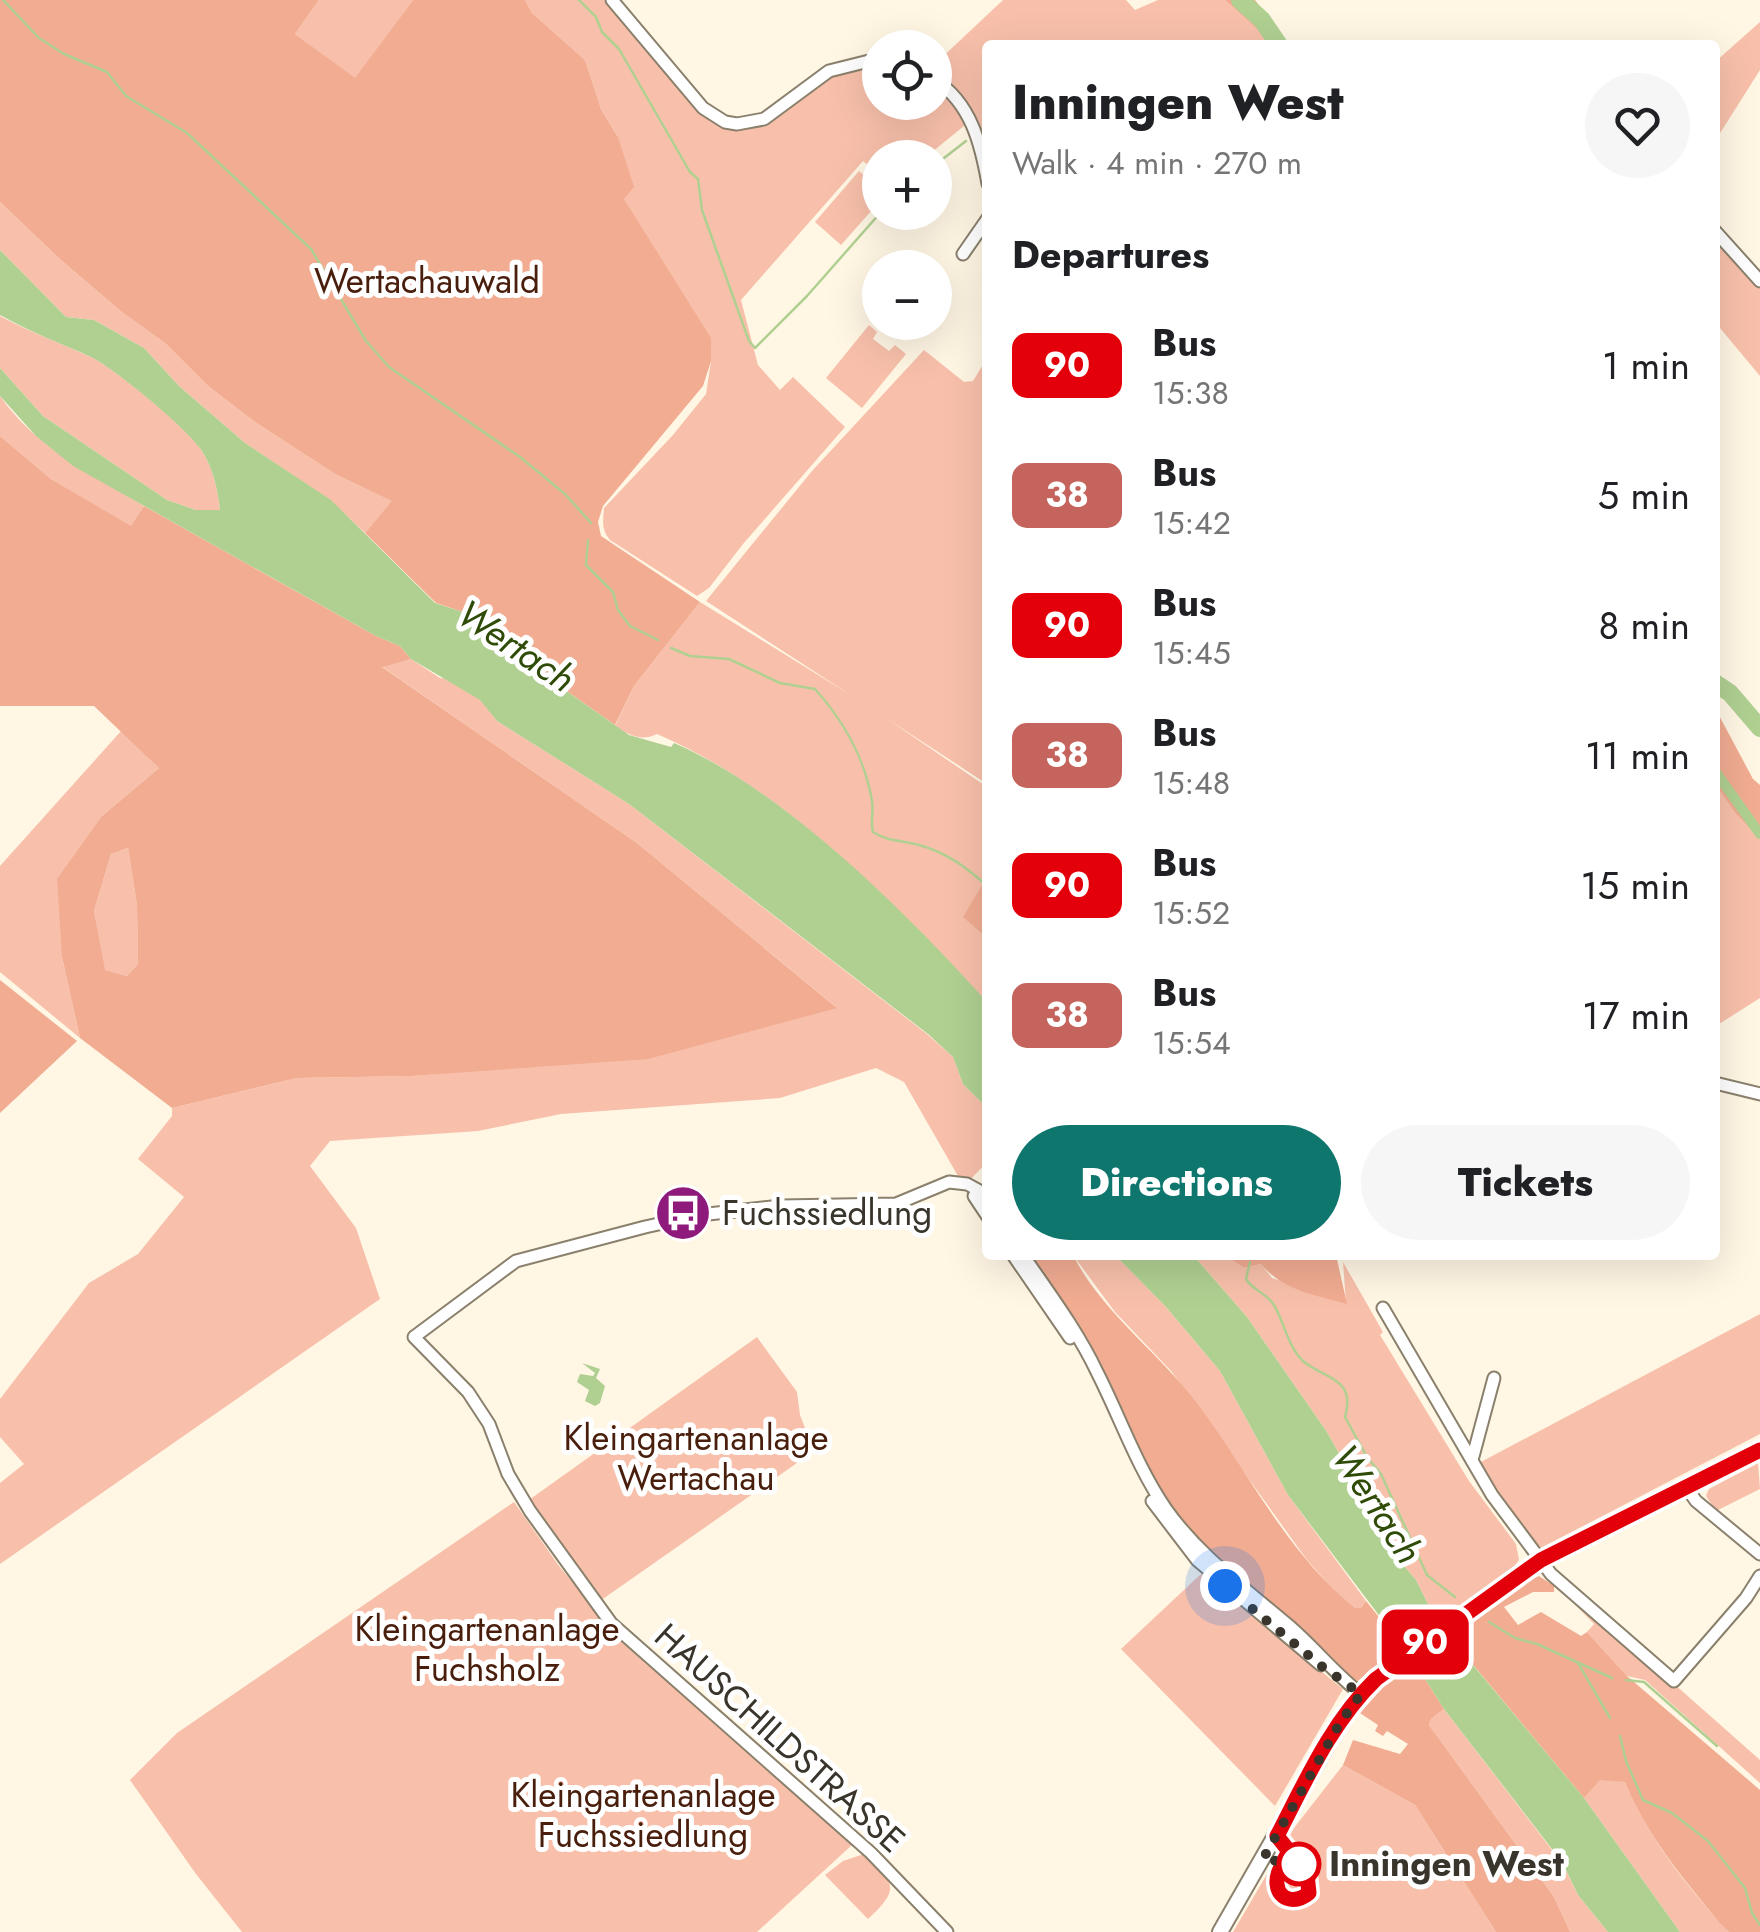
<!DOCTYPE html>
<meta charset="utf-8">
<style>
body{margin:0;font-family:Jost,sans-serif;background:#f6f6f6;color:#202124;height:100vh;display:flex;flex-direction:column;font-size:38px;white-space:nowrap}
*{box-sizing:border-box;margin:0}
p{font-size:32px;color:#757577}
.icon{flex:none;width:55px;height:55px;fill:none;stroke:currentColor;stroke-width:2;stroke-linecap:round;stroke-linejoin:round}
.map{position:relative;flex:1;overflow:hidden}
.details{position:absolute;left:982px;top:40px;width:738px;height:1220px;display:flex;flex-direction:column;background:#fff;border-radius:10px;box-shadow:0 10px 40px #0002}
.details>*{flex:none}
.badge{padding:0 20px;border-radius:15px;font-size:35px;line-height:65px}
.controls{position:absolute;left:862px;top:30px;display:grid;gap:20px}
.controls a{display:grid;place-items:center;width:90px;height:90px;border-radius:50%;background:#fff;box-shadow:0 10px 40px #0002;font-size:50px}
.you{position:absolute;width:50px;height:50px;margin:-25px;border:8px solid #fff;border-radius:50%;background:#1a73e8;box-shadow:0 0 0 15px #1a73e833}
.map>.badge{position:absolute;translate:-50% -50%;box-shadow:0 0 0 5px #fff}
h2{padding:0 30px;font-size:38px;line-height:90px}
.round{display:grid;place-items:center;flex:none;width:105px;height:105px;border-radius:52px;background:#f6f6f6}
.overview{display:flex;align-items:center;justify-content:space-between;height:170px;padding:0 30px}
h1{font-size:48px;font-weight:800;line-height:75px}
.cta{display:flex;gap:20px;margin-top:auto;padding:20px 30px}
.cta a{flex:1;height:115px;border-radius:60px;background:#0f766e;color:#fff;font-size:40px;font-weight:800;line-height:115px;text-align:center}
.cta a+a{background:#f6f6f6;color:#202124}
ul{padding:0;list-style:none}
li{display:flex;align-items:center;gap:30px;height:130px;padding:0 30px}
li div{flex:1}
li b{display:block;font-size:38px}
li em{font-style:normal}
li .badge{min-width:110px;font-weight:700;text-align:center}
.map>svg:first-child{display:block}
</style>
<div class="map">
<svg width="1760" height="1932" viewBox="0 0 1760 1932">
<rect width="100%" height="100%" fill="#fff6e4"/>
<g fill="#f8c0ab">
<polygon points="319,0 413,0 355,79 295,34"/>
<path d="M525,0H608L700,109L751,126L831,73L880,65V102H935V64L1003,0H1126L1135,10L1158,0H1225L1256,28L1268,45H988L987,184L970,121L926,157L880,158V175L863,161L741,300L758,365L780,390L793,377L845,427L743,544L709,588L697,596L610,540C601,529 603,521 604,508L673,435L706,394L711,361L624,199L617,135L601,109L585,60L532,13Z"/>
<polygon points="1760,22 1760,70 1715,141 1715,62"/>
<polygon points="859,171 880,189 880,201 841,245 815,222"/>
<polygon points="0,202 62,261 123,313 165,343 208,386 255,422 335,474 393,501 365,533 330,500 245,443 179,386 144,348 94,320 66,317 0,250"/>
<polygon points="1715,241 1760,289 1760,376 1715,322"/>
<path d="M0,316C30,332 60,343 91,357C115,369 189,429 202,451C213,468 218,491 220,510H196L167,500L43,416L0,368Z"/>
<polygon points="869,325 877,332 873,339 889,351 895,345 906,354 862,408 826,378"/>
<path d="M924,350L964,382L973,381L987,358V784L886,718L987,787V876L964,916L987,938V1002C893,903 784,788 657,734C641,742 629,735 615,726L634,686L700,602L849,694L706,601L812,471Z"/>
<path d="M0,396C36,448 92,474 144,506L131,527L51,479L0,436Z"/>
<polygon points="411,659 440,678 450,679 481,700 497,721 629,804 927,1034 953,1057 963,1084 987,1108 987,1162 968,1182 958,1176 904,1082 876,1068 780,1098 561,1114 478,1131 330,1141 310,1166 356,1228 380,1299 0,1564 0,1483 24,1464 0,1437 0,1399 89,1283 138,1254 184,1197 138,1159 172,1116 172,1108 297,1078 412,1076 492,1069 836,1007 637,843 381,666"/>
<polygon points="122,730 159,768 102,816 62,957 80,1038 0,972 0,866"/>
<polygon points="1715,784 1735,813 1760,839 1760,998 1719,1024 1715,1020"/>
<polygon points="128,848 137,905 138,964 127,976 104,970 94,911 111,854"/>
<polygon points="1073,1255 1115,1255 1166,1307 1220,1371 1288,1495 1366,1601 1361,1608 1355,1608 1337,1594 1307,1560 1172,1372 1115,1312"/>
<polygon points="1193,1255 1224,1255 1244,1268 1261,1264 1272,1278 1346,1303 1343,1262 1383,1332 1380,1335 1469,1481 1516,1544 1519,1560 1514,1567 1437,1622 1416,1580 1399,1560 1327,1432 1247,1317"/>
<polygon points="1760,1314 1760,1434 1541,1548 1512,1514 1479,1463"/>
<polygon points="757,1337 797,1392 800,1415 814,1451 600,1601 529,1500"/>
<polygon points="1758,1463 1760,1489 1716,1511 1706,1496 1709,1489"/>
<polygon points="514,1502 559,1566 614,1632 853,1844 757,1932 242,1932 196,1874 130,1780 177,1733"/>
<polygon points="1201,1574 1343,1689 1275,1806 1121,1649"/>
<polygon points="1569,1591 1760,1760 1760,1783 1645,1680 1627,1676 1587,1632 1594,1624 1567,1596"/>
<polygon points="1444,1709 1562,1863 1578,1895 1608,1932 1570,1932 1554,1897 1429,1725 1431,1719"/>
<polygon points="1343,1765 1415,1805 1496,1932 1233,1932 1294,1828"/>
<path d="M1600,1779L1625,1782C1649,1839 1687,1887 1729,1932H1680L1584,1798Z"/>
<path d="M864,1854C894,1883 902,1888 868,1919L825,1875L843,1861Z"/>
</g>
<g fill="#f1ac92" fill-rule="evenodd">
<polygon points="0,0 319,0 295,34 355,78 413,0 525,0 532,13 585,60 601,109 618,137 634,187 624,199 711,338 711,361 703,386 603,506 598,522 601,536 700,602 634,686 615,725 495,641 466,613 436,603 365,533 392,501 335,474 255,422 208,386 165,343 123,313 62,261 0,202"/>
<polygon points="1225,0 1255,0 1289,45 1268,45 1256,28"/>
<path d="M0,436L51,479L131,526L144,506L376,636L400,646L411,659L382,667L637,843L837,1008L648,1059L412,1076L297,1078L172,1108L80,1038L62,957L57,879L102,816L159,768L94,706H0ZM128,848L137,905L138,964L127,976L105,970L94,911L111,854Z"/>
<polygon points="1715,708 1753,779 1760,785 1760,839 1735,813 1715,784"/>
<polygon points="987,876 987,938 963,917"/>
<polygon points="0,980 77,1041 0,1113"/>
<path d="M1024,1255H1073C1101,1311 1158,1352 1196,1402C1248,1470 1286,1553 1355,1608H1361L1366,1601L1403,1647L1355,1683L1231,1579L1165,1506L1097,1369Z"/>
<path d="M1224,1255H1336L1347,1304C1315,1295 1283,1291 1261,1264L1244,1268Z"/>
<path d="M1539,1576L1554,1586V1592H1533L1504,1607L1518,1625L1541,1612L1581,1636L1587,1632L1627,1676L1760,1790V1932H1729L1719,1922C1682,1877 1647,1836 1625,1782L1600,1780L1584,1798L1450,1637L1517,1586Z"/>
<polygon points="1415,1663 1444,1709 1431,1719 1429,1725 1554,1897 1570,1932 1496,1932 1415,1805 1343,1765 1353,1740 1400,1754 1408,1744 1387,1731 1383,1736 1375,1731 1378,1725 1360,1713 1385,1685"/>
</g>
<g fill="#b0d092">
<path d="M0,250L66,317L94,320L144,348L179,386L245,443L331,500L435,603L466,613L495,641L629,735L671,747L674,743C784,790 908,914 987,1002V1108L963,1084L953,1057L928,1034L629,804L497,721L480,700L411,659L400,646L376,636L73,466L36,436L0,396V368L43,416L167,500L196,510H220C218,491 213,468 202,451C188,429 115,369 91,357C60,343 30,332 0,315Z"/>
<polygon points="1115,1255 1193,1255 1247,1317 1327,1432 1399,1560 1416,1580 1437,1622 1584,1798 1680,1932 1608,1932 1578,1895 1562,1862 1444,1709 1415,1663 1288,1495 1220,1371 1166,1307"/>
<polygon points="582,1363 600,1369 596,1378 605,1386 600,1403 595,1406 585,1401 589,1390 577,1382 580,1374 593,1376 595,1373"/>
</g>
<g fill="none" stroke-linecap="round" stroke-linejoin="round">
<g stroke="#b0d092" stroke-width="2.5">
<polyline points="3,0 39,38 64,54 107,72 126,96 187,133 311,249 366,341 389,367 520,457 565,494 591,523"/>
<polyline points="579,0 596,17 602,32 619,49 690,172 698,179 702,210 749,341 755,348 807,296 881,212"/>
<polyline points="983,127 988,124"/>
<polyline points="935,165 966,141"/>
<polyline points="588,540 586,565 613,592 618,610 630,626 658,640"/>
<path d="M671,648L690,656L729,659L780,683L815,689C843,720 865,759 872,801C874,812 870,821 873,832C888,842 902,840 919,845C946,852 968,868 988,887"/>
<path d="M1250,1262L1246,1279C1253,1291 1266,1292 1274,1305C1284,1322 1288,1347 1303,1361C1322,1378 1357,1377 1345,1417L1367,1457L1381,1474L1427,1575L1455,1597"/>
<polyline points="1489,1622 1515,1638 1537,1644 1612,1678"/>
<polyline points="1578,1663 1610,1718"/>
<polyline points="1626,1680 1644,1682 1717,1746"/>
<polyline points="1620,1736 1626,1761 1643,1800 1672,1813 1708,1841 1745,1888 1752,1913 1760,1925"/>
</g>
<polyline stroke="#b0d092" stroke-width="10" points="1715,771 1760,834"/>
<g stroke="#b0d092" stroke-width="18">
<polyline points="1240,0 1262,20 1279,45"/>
<polyline points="1715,683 1730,693 1760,728"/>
</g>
<g stroke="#8a806c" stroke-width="15">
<g id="minor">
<polyline points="612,0 703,108 725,122 737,124 764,119 829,71 869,61 880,62"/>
<path d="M935,80C971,103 981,144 988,184"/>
<polyline points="1715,231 1760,281"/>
<polyline points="963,254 988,218"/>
<polyline points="1715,1083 1760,1094"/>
<polyline points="974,1196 988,1217"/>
<polyline points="1013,1255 1070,1338"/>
<path d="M1023,1255C1049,1293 1077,1330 1097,1372C1120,1417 1137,1467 1166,1509C1200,1557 1245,1588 1288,1625C1314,1647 1334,1673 1361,1694"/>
<polyline points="1383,1308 1492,1495 1551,1574 1674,1681 1746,1598 1760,1576"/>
<polyline points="1472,1460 1494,1378"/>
<polyline points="1686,1487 1696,1501 1760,1554"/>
<polyline points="1152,1501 1197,1560 1321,1665"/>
<polyline points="947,1932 871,1853 611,1623 530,1511 508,1474 489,1424 468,1392 414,1337 516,1261 645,1227 699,1215 781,1206 896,1204 949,1182 967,1184 978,1190 988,1203"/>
</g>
</g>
<g stroke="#8a806c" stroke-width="18">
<polyline id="tertiary" points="1220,1932 1340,1723 1361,1694 1376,1679 1541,1560 1760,1450"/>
</g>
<use href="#minor" stroke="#fff" stroke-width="11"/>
<use href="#tertiary" stroke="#fff" stroke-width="14"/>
</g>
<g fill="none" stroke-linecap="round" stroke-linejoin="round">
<g stroke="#fff" stroke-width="22">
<path id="line" d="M1285,1859C1281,1867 1276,1875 1277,1884C1279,1902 1297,1903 1309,1893L1307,1874L1277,1836C1305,1782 1332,1721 1376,1679L1541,1560L1760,1450"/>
</g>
<use href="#line" stroke="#e3000b" stroke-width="15"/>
<polyline stroke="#39352c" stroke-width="10" stroke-dasharray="0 18" points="1225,1586 1320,1665 1361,1694 1340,1723 1263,1859 1299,1864"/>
</g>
<defs>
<g id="bus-disc" transform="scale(2.875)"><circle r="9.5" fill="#8e1a7b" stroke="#fff"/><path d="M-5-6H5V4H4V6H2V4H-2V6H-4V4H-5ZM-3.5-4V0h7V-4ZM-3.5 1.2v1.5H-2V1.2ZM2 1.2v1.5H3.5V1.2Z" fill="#fff"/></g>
</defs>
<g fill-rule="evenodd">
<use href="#bus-disc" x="683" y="1213"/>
</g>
<circle fill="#fff" stroke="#e3000b" stroke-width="5" cx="1299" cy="1864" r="20"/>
<g text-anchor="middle" stroke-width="10" stroke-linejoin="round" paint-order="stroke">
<g font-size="35" fill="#491e0c" stroke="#fff">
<text x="427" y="293">Wertachauwald</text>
<text x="696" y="1450">Kleingartenanlage<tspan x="696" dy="40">Wertachau</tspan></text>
<text x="487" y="1641">Kleingartenanlage<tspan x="487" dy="40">Fuchsholz</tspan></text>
<text x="643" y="1807">Kleingartenanlage<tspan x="643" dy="40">Fuchssiedlung</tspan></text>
</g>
<g font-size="35" fill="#39352c" stroke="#fff" text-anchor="start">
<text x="722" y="1225">Fuchssiedlung</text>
</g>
<g font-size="35" fill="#39352c" stroke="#fff">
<text transform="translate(780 1738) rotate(42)" y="12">HAUSCHILDSTRASSE</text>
</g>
<g font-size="35" font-weight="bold" fill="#39352c" stroke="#fff" text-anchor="start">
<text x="1329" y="1876">Inningen West</text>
</g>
<g font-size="38" font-style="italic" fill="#2f4b08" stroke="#fff">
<text transform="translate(516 646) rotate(34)" y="13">Wertach</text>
<text transform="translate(1377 1504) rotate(57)" y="13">Wertach</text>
</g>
</g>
</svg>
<div class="controls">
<a><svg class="icon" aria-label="locate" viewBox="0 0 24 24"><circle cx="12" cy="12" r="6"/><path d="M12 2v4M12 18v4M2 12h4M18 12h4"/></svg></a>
<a>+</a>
<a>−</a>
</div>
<div class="you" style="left:1225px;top:1586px"></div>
<b class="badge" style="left:1425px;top:1642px;background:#e3000b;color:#fff">90</b>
<section class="details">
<div class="overview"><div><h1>Inningen West</h1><p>Walk · 4 min · 270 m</p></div><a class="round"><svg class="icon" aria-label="heart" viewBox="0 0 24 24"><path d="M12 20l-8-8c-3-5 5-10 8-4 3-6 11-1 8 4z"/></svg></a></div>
<h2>Departures</h2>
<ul>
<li><span class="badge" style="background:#e3000b;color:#fff">90</span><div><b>Bus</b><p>15:38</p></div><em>1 min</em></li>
<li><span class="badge" style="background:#c4645c;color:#fff">38</span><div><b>Bus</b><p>15:42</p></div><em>5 min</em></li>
<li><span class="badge" style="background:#e3000b;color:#fff">90</span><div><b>Bus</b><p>15:45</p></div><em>8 min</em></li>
<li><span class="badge" style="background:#c4645c;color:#fff">38</span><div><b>Bus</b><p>15:48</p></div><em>11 min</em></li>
<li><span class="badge" style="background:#e3000b;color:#fff">90</span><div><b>Bus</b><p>15:52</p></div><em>15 min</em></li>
<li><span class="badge" style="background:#c4645c;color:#fff">38</span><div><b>Bus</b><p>15:54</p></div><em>17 min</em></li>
</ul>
<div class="cta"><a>Directions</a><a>Tickets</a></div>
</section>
</div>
